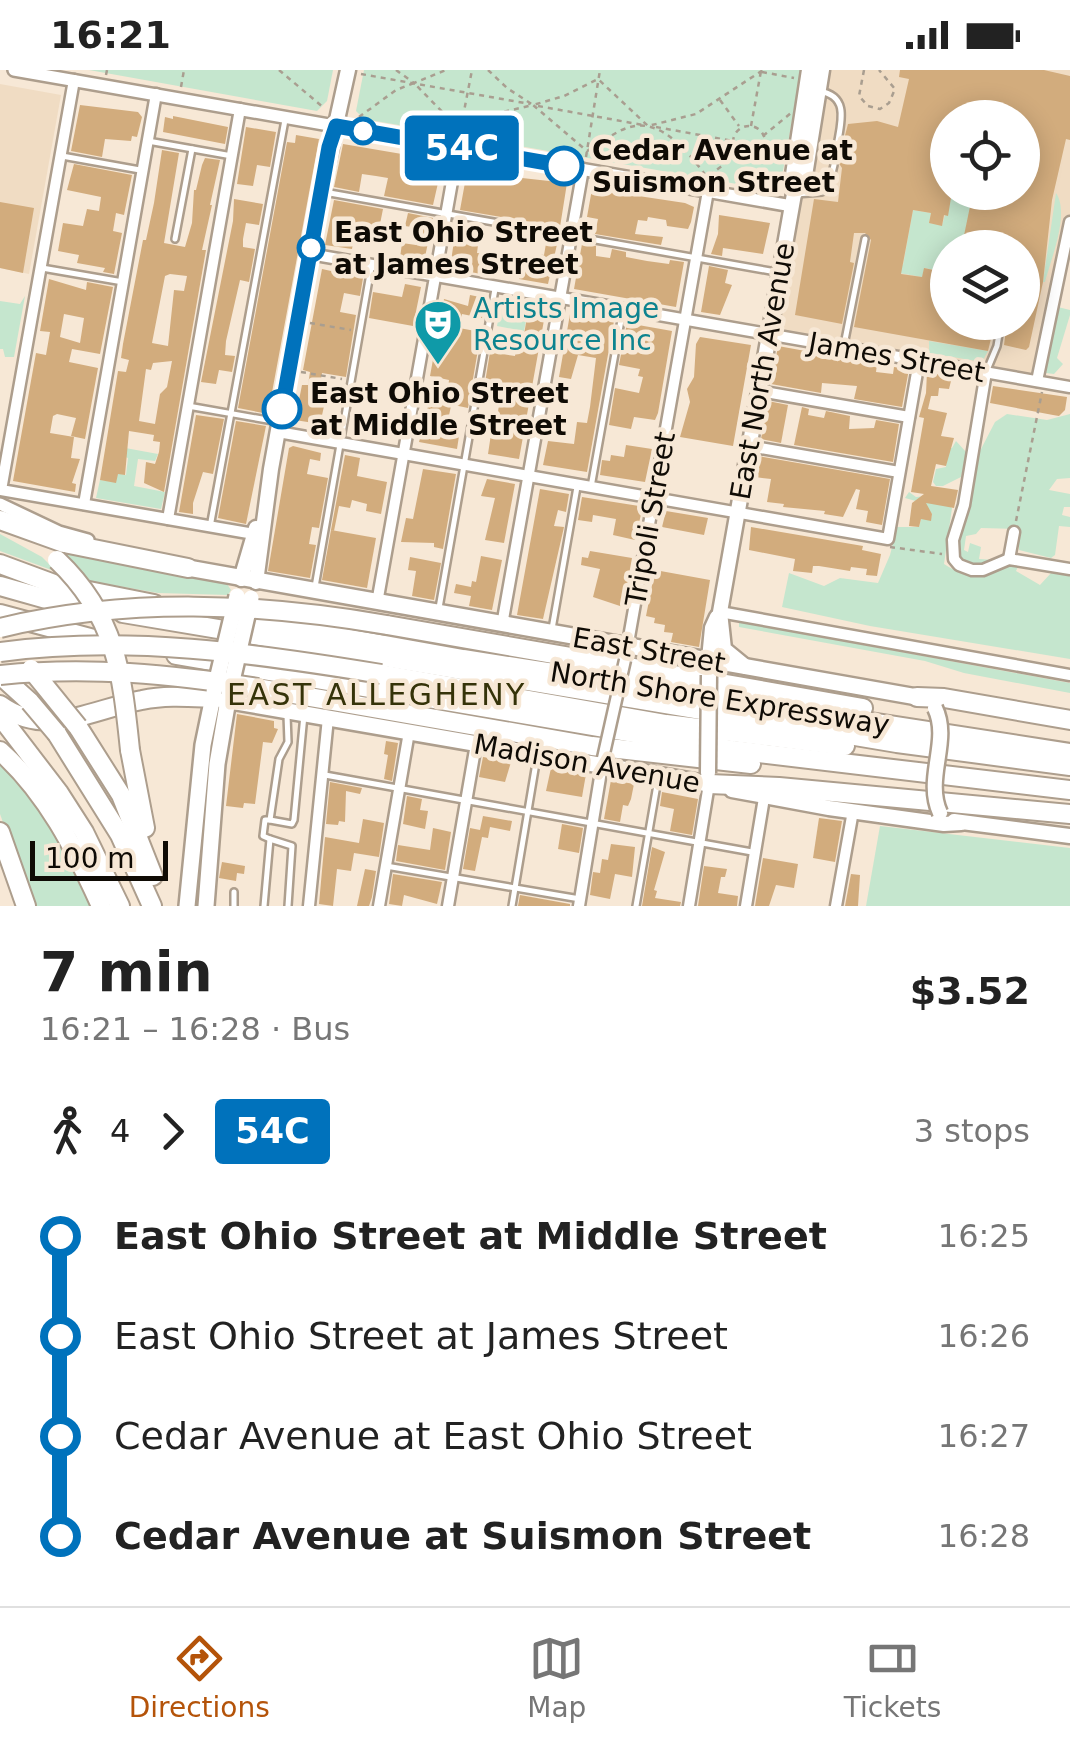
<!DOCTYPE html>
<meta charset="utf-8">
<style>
body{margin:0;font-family:"DejaVu Sans",sans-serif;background:#f6f6f6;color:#222;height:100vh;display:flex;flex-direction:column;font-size:38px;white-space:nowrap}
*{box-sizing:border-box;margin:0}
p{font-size:32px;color:#767676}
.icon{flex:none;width:55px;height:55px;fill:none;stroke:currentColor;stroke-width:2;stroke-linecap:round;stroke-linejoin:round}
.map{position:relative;height:836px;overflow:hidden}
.side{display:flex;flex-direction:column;background:#fff;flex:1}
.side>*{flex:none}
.badge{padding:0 20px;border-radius:8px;font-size:35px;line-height:65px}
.buttons{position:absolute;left:930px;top:30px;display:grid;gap:20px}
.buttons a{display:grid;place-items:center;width:110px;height:110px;border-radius:50%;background:#fff;box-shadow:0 5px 25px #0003;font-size:50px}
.scale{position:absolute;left:30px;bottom:25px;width:138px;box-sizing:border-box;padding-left:10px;border:5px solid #0f0b05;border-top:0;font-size:28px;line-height:35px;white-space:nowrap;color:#0f0b05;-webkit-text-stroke:8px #f7e8d6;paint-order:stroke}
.map>.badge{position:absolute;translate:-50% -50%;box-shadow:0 0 0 5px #fff}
.legs{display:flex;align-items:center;gap:15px;height:110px;padding:0 40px;font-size:32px}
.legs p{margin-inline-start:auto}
.head{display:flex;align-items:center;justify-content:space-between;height:170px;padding:0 40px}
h1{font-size:55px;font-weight:700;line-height:75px}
ul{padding:0 40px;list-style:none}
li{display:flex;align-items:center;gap:35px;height:100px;font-size:38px}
li i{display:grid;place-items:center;width:15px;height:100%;margin:0 12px;background:currentColor}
li i::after{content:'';width:25px;height:25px;margin:-12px;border:8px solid;border-radius:50%;background:#fff}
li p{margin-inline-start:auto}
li:first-child i{background:linear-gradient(#0000 50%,currentColor 0)}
li:last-child i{background:linear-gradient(currentColor 50%,#0000 0)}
.status{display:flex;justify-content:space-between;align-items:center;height:70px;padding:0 50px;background:#fff;direction:ltr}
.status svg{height:28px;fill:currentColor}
.dock{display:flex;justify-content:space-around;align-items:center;height:140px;border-top:2px solid #e0e0e0;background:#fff;font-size:28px;color:#767676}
.dock a{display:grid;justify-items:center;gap:5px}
.dock .current{color:#b45309}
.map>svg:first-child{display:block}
</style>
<div class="status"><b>16:21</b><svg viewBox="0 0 49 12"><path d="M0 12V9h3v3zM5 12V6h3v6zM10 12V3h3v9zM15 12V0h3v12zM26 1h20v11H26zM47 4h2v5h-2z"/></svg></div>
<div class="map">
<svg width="1070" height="836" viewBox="0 0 1070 836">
<rect width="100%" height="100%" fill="#f7e8d6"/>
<g fill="#f0dcc3" fill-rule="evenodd">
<path d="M816,0H1070V152L1037,311L769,264ZM948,48H1022V122H948ZM948,178H1022V252H948Z"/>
<polygon points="0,14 61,25 29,204 0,198"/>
</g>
<g fill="#c5e6ce">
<polygon points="89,0 333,0 327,31 317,41"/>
<polygon points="364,0 801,0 781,112 771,120 364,49 356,41"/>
<polygon points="952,123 973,123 963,177 948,178 947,212 937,210 938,201 925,198 922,207 877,199 878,191 903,195 913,140 931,143 929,153 942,155"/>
<path d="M1056,123C1070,143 1051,189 1045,212H1043Z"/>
<polygon points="25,226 14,287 5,287 3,279 0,279 0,231 20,234"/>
<polygon points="502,230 529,236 524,261 497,256"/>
<polygon points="1058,237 1070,240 1070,245 1057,288 1063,294 1054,304 1046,303"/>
<polygon points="929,271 988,281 982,292 929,283"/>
<polygon points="1007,344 1047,350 1070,344 1070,408 1057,409 1049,420 1070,424 1070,437 1064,437 1062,445 1070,447 1070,457 1059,456 1055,485 1051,488 1019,480 1019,459 981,458 976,464 966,466 964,480 968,482 970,473 981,477 979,489 994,490 981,498 959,492 955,469 970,433 980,381 995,352"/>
<polygon points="956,371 966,382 961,407 943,416 936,416 933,412 936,399 946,397 947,378 952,378"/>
<polygon points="120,377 158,384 155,391 138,389 134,416 165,422 161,439 96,428 100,410 116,412 116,403 126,405 128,388 119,385"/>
<path d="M909,422L916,427L936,425L952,438L944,494C972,511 979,510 1006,493L1038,499L1018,497L1016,501L1040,515L1051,503L1070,506V589L870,556L782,537L789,503L824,516L840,508L878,513L890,485L897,457H919L921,449L931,448L932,444L923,433L905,428Z"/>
<polygon points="0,464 42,487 57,502 0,481"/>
<polygon points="59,480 227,514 231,520 228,525 158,523 101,513 100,519 94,518"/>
<polygon points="739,552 1070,613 1070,623 964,603 925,591 739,557"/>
<path d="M0,692C40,736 69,783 95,836H33L0,744Z"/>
<polygon points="880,756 1070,778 1070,836 866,836"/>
</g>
<g fill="#d2ac7d" fill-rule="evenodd">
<polygon points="900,0 1044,0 1070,6 1070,70 1066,69 1052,130 1043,212 1029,277 1026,280 1004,275 1007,252 1022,252 1022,178 962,175 973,122 1022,122 1022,48 948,48 948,122 952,122 948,146 944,145 942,156 929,153 931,143 913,140 901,204 922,207 924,198 938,201 937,210 948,212 948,252 995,252 988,281 854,257 871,170 865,163 854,163 850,192 854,193 842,254 795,245 814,129 838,132 842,98 836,89 828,94 831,74 834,81 841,81 848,54 877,51 898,57 909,9 899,7"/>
<polygon points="80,35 138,42 142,47 137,67 132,66 131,71 105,69 102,87 71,81"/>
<polygon points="173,46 228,57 225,74 163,62 165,47 173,49"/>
<polygon points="246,57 276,62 270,97 257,95 253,116 237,114"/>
<polygon points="296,65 319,69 268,344 238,338 287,72 295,73"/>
<polygon points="343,74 443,91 433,135 384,126 388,108 376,106 362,104 359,122 334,117"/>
<path d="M162,80L179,83L164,173L185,177L192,153L194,120H196L202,95L205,88L220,90L210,135H212L202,180H206L164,422L144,413L146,392L155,394L159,382L160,372L153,371L154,365L129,361L125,405L118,404L116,413L100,410L118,301L126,302L129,290L121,288L123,274L143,170H146L154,133ZM170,204L187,206L184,221L174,220L168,276L152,273L165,206ZM172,291L167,317L160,324L155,354L139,351L146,299L151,300L153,293Z"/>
<polygon points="74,94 132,105 124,145 116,143 113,161 122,163 114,204 103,202 105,198 77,193 79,185 58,181 63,153 83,156 87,139 99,141 101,127 67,120"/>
<polygon points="468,96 503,105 512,106 513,103 523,105 522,108 567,113 560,157 460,140"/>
<polygon points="592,119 685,133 694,137 691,152 688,159 667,156 666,150 648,147 647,151 638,150 635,164 663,167 661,175 595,164 598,149 587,147"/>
<polygon points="234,129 263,134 259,155 246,153 243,169 243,177 255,179 249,212 240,210 226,271 225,285 235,286 232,302 219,300 216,314 201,312 233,151"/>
<polygon points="334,130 383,139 378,164 355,160 352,179 325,175"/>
<polygon points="0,132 34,138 23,203 0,198"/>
<polygon points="408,143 433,148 424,192 400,188 402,173 416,175 419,158 405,156"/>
<polygon points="719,145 770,153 763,184 723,178 722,186 711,184 718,164"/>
<polygon points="547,168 558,170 548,214 519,209 522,194 528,195 530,189 538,190 539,184 544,185"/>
<polygon points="454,171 478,175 477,183 485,184 481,204 450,198"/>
<polygon points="582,174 596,176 596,186 610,188 612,179 626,182 626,187 647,191 669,194 670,190 684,192 676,237 574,219"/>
<polygon points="709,196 728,200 725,213 732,215 720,245 701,242"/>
<polygon points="322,199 363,208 360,226 344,223 340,242 356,245 346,307 322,303 320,317 342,321 340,334 325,332 320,354 295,350 302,315 308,315 310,302 303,300"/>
<path d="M49,209L86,220L87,212L113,217L100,284L72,279L69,292L98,298L85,369L71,366L76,348L57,344L53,346L50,363L74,367L71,388L80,389L72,413L76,414L75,422L13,411L36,283L46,285L50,262L40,261ZM64,244L84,248L80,273L60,267Z"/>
<polygon points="405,214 421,217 413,256 369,248 373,222 402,227"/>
<polygon points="470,225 485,228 482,248 462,244 459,258 481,262 468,338 449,334 452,320 448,319 449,310 430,306 444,229 468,236"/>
<polygon points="529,236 546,239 519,389 488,384 491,364 479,362 481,351 496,354 500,329 483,325 490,282 515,286 516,277 519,277 523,270"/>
<polygon points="570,244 614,251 587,402 543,395 548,371 574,374 577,352 587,353 590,337 596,288 578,285 571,309 559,307"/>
<polygon points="627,253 672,261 658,343 655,350 634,347 631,359 609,355 615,318 639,323 643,307 638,306 640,299 619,295"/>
<polygon points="700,267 751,275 733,376 680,367 690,332 687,319 694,307 696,274"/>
<polygon points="778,276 877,294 876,302 893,304 894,297 909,299 902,337 854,329 857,316 822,313 821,323 771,314"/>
<polygon points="927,302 952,307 949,319 939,318 938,326 931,326 928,339 947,343 941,366 954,368 946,396 936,394 931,416 958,420 954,438 926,433 932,444 931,451 921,449 919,457 909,456 912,433 924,424 911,422 924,348 919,347 926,323"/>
<polygon points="993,316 1067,327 1065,340 1059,346 1053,345 990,333"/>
<polygon points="768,331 788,335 781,373 761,369"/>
<polygon points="429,332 451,336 445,364 459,366 457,379 419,372"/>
<polygon points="802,337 809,339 808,345 824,348 826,341 850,346 849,359 874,358 876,350 899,354 893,392 794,375"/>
<polygon points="196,345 224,349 213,404 203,402 193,433 193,444 179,442"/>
<polygon points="236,351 266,356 246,454 218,448"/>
<polygon points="626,375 652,379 645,412 600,405 602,390 610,391 611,385 624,387"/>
<polygon points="293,376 321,383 320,391 310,389 307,404 328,408 319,458 312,457 309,474 316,475 310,508 268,501 289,378"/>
<polygon points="345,385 360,388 357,406 387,412 381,444 366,441 367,434 352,430 350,438 339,436 334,461 331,460"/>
<polygon points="758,386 890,409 882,455 866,452 868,441 856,439 860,420 856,419 843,447 824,444 825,441 783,437 784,434 767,432 771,409 755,407"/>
<polygon points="423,399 456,404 443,479 434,477 434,473 401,472 406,448 413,449"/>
<polygon points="487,409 515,414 504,473 485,470 495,428 481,426"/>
<polygon points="540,419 569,424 566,442 558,440 554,456 564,457 543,549 517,545"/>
<polygon points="582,427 639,436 642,440 635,470 613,465 616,449 593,445 592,452 578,450"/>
<polygon points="666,441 708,448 704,465 662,457"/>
<polygon points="751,457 863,476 862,480 881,484 877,506 866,505 867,499 851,497 850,501 819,496 813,496 812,503 793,501 795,489 749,480"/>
<polygon points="331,460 376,468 367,518 322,510"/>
<polygon points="590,481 632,488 623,537 593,527 600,499 581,495 582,487 588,488"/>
<polygon points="481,486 502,490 492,540 469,536 471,526 454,523 456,514 471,517 472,511 476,512"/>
<polygon points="410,487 441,493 434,530 412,526 416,501 408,500"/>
<polygon points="655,500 710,510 699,577 671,572 673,563 664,562 665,555 654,553 655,548 646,546"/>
<polygon points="237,644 274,651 274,658 278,659 272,673 263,672 255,734 244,733 243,738 226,736"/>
<polygon points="386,671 398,673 392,711 384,709 388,685 384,684"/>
<polygon points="483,687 511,692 505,712 479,707"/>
<polygon points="551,698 586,704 582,727 546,721"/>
<polygon points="611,710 634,714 631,729 628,736 623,735 620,752 604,749"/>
<polygon points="330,712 362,718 360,724 346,721 345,752 339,751 338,755 326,754"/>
<polygon points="662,722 698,729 692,765 670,761 674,739 660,736"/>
<polygon points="407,726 422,729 420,740 428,741 425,759 403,754"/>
<polygon points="483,746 512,751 510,761 490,757 488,768 482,767 475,801 463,799 470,758 480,760"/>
<polygon points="819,748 842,751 835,792 813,788"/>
<polygon points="363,749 384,753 379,787 354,783 351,801 337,799 333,836 319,834 325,767 359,773"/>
<polygon points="562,754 583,758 579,783 558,779"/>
<polygon points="433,758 451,762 445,800 396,791 398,775 430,780"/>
<polygon points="611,774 635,777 632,807 615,804 610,829 590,825 593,802 600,803 602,789 608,790"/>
<polygon points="652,777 665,782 654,820 657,821 655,828 681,832 680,836 642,836"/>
<polygon points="763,788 798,794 794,818 776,815 769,836 755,836"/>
<polygon points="222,792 245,796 244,804 237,803 236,811 219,808"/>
<polygon points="704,796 727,799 725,807 721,807 718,823 738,826 737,836 698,836"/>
<polygon points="365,799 376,801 372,827 369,836 357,836"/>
<polygon points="393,804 442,812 437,834 404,825 402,836 389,834"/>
<polygon points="851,804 860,805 858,836 845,836"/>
<polygon points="520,825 570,834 570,836 518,836"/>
</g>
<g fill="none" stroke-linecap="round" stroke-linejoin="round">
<g stroke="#ad9e8d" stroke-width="10">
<g id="service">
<path d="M819,21C850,26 841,52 837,76"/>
<polyline points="148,71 232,86"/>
<polyline points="62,86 140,100"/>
<polyline points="324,122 776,202"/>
<polyline points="796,124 822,122 830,112 834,95"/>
<polyline points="175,169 192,79"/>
<polyline points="42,198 123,212"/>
<polyline points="844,275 865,169"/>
<polyline points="987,300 997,276 1001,252"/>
<polyline points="188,336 279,352"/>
<polyline points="591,417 623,239"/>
<polyline points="210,457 285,50"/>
<polyline points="315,517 371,198"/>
<polyline points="439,538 495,219"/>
<polyline points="552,559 577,417"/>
<polyline points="325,705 752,782"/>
<polyline points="270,750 292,754 294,750 304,645"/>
<polyline points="270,769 263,766 265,750 270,750 279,689 288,672 287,645"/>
<polyline points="386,796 580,829"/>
<polyline points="234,836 234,822"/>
<polyline points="264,836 270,769 292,776 288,836"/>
<polyline points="512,836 537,687"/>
<polyline points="636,836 658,709"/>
</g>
</g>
<g stroke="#ad9e8d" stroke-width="15">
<g id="minor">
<polyline points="74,10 1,420 254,464"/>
<polyline points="310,184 1070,317"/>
<polyline points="986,302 964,435 953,470 954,489 959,495 972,500 983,500 1009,489 1070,499"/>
<polyline points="1037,311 1070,152"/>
<polyline points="759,321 909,347"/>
<polyline points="278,362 888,469 919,291"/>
<polyline points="749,376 899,402"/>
<polyline points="84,434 156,24"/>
<polyline points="168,449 240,39"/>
<polyline points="1009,489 1014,462"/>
<polyline points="377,533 458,78"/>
<polyline points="720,542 1070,605"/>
<polyline points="502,555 583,99"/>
<polyline points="625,590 708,121"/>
<polyline points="309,836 328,648"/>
<polyline points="379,836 409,662"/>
<polyline points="448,836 476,674"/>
<polyline points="579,836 603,689"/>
<polyline points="689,836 709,714"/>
<polyline points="746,836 764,728"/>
<polyline points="836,836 853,741"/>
</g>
</g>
<g stroke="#ad9e8d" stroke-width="16">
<g id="tertiary">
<polyline points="14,0 792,136"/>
<polyline points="0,434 59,462 88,470"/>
</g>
</g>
<g stroke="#ad9e8d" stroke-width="19">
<g id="secondary">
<polyline points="794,124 804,112 822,0"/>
<polyline points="241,509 256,458"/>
<polyline points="256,512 271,399 321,122 348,0"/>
<polyline points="746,597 724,579 720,542 794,124 792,111 809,0"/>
<polyline points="708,599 712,558 717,547"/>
<polyline points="732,720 829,738 944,754 961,753"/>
<polyline points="954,751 1070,766"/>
</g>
</g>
<g stroke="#ad9e8d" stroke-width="20">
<g id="primary">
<polyline points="188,498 917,627"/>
<polyline points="213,628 709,714"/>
<polyline points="187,836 203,675 214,622"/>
<polyline points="206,836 217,694 229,624"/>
</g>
</g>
<g stroke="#ad9e8d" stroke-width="22">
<g id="motorway">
<polyline points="0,450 64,473 188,498"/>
<polyline points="0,494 54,514 154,534"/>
<polyline points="0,516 57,532 97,539"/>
<polyline points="123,543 897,673 1070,696"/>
<polyline points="0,544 101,571"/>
<polyline points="234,548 463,589 1070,683"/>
<polyline points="387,555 863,638"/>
<polyline points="176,585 733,680 1070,720"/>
<polyline points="381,604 666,654 845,676"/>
<polyline points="0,605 30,632"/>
<polyline points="258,618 592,676 751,694"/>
<polyline points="917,627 944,628 1070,650"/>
<path d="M0,635C47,669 92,639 142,630C166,625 189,627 213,628"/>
<polyline points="0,646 59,723 84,762 120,836"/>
<polyline points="78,657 121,725 153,806"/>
<polyline points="57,664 120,765 152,836"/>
<polyline points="130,680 145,758"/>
<path d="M0,681C47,723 75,779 101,836"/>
<polyline points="709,714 779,717 1070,744"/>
<polyline points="0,762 26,836"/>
</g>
</g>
<g stroke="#a99e90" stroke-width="2.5" stroke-dasharray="5 5" stroke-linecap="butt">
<polyline points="279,0 324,38"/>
<polyline points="396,0 414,13 446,0"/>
<polyline points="488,0 507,18 533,35 564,26 598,9 648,56 696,44 763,0"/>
<polyline points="864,0 859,26 868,36 880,39 889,33 895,19 879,0"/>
<polyline points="762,2 794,8"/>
<polyline points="361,4 530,34"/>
<polyline points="106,5 107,0"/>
<polyline points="181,17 184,0"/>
<polyline points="720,30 739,56"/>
<polyline points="538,36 643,55"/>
<path d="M359,47L396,20L414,13L461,61L490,45L533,35L587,81C600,74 615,61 630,57C663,48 689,84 707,107L738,84"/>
<polyline points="751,56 761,1"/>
<circle cx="749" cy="72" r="16"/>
<polyline points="656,57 733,71"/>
<polyline points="763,66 791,43"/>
<polyline points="459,67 472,0"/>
<polyline points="586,87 600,0"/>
<polyline points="310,253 351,260"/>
<polyline points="301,302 342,309"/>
<polyline points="1016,451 1042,322"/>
<polyline points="890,477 942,484"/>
</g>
<use href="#service" stroke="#fff" stroke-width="5"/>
<use href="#minor" stroke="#fff" stroke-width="10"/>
<use href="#tertiary" stroke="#fff" stroke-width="11"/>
<use href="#secondary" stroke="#fff" stroke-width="14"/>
<use href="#primary" stroke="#fff" stroke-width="15"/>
<use href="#motorway" stroke="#fff" stroke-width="18"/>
<g stroke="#ad9e8d" stroke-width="15" stroke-linecap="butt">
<polyline id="minor-bridge" points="603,688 625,590"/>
</g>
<g stroke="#ad9e8d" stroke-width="19" stroke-linecap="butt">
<g id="secondary-bridge">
<path d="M935,638C951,671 924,708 940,743"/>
<polyline points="708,703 709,605"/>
</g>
</g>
<g stroke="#ad9e8d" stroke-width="20" stroke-linecap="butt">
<g id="primary-bridge">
<polyline points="214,622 237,526"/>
<polyline points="229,624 251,528"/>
</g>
</g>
<g stroke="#ad9e8d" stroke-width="22" stroke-linecap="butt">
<g id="motorway-bridge">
<path d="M57,490C116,546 122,603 130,680"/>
<path d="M0,558C128,527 259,533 387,555"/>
<path d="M0,582C128,565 254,583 381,604"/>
<polyline points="31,599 78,657"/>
<path d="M0,605C87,596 172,604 258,618"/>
<polyline points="30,632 57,664"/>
</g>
</g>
<use href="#minor-bridge" stroke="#fff" stroke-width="10"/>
<use href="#secondary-bridge" stroke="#fff" stroke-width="14"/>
<use href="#primary-bridge" stroke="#fff" stroke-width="15"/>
<use href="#motorway-bridge" stroke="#fff" stroke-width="18"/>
</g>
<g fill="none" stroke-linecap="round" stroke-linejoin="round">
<g stroke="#fff" stroke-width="22">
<polyline id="line-1" points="282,339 329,77 336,56 564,96"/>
</g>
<use href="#line-1" stroke="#0072bc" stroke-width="15"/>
</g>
<defs>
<g id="theatre-pin" transform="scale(2.5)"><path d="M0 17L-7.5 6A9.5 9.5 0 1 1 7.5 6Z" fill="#0f9aa8" stroke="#f7e8d6"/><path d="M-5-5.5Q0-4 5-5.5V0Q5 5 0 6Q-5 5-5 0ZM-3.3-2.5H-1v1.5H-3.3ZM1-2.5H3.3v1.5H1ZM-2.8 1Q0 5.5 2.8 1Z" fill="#fff"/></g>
</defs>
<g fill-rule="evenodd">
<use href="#theatre-pin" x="438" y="254"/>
</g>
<g fill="#fff" stroke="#0072bc" stroke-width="5">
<circle cx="363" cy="61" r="12"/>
<circle cx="564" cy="96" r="18"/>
<circle cx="311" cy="178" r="12"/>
<circle cx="282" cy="339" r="18"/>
</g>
<g text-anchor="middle" stroke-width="9" stroke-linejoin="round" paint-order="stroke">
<g font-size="28" font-weight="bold" fill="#0f0b05" stroke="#f7e8d6" text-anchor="start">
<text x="592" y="90">Cedar Avenue at<tspan x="592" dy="32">Suismon Street</tspan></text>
<text x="334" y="172">East Ohio Street<tspan x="334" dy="32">at James Street</tspan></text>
<text x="310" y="333">East Ohio Street<tspan x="310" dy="32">at Middle Street</tspan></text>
</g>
<g font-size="28" fill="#0d838f" stroke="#f7e8d6" text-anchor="start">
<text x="473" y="248">Artists Image<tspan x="473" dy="32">Resource Inc</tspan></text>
</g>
<g font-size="28" fill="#0f0b05" stroke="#f7e8d6">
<text transform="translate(897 287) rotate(10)" y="10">James Street</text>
<text transform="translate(762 301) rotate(-80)" y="10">East North Avenue</text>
<text transform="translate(650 449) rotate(-80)" y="10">Tripoli Street</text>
<text transform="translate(649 580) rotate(10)" y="10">East Street</text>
<text transform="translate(720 628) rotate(9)" y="10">North Shore Expressway</text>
<text transform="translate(587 693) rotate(10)" y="10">Madison Avenue</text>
</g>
<g font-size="30" letter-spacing="2.5" fill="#353309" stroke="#f7e8d6">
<text x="377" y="635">EAST ALLEGHENY</text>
</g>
</g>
</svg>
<div class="buttons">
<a><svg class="icon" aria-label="locate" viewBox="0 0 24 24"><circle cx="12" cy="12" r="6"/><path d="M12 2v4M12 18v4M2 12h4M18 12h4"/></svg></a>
<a><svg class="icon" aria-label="layers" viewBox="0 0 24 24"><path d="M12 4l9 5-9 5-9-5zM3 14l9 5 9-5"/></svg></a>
</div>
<div class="scale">100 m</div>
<b class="badge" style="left:462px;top:78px;background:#0072bc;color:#fff">54C</b>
</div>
<section class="side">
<div class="head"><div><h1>7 min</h1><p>16:21 – 16:28 · Bus</p></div><b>$3.52</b></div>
<div class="legs"><svg class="icon" aria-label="walk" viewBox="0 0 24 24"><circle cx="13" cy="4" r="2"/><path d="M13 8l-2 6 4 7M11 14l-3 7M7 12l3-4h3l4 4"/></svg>4<svg class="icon" aria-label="forward" viewBox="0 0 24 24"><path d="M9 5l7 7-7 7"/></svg><b class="badge" style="background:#0072bc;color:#fff">54C</b><p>3 stops</p></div>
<ul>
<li><i style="color:#0072bc"></i><b>East Ohio Street at Middle Street</b><p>16:25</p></li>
<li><i style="color:#0072bc"></i><span>East Ohio Street at James Street</span><p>16:26</p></li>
<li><i style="color:#0072bc"></i><span>Cedar Avenue at East Ohio Street</span><p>16:27</p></li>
<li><i style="color:#0072bc"></i><b>Cedar Avenue at Suismon Street</b><p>16:28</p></li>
</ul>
</section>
<nav class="dock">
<a class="current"><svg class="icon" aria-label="directions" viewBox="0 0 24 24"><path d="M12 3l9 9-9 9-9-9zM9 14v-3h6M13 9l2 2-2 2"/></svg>Directions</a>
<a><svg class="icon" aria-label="map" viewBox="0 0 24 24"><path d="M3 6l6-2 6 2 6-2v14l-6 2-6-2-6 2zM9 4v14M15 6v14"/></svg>Map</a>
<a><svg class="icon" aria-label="tickets" viewBox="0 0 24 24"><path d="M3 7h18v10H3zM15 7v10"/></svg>Tickets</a>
</nav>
